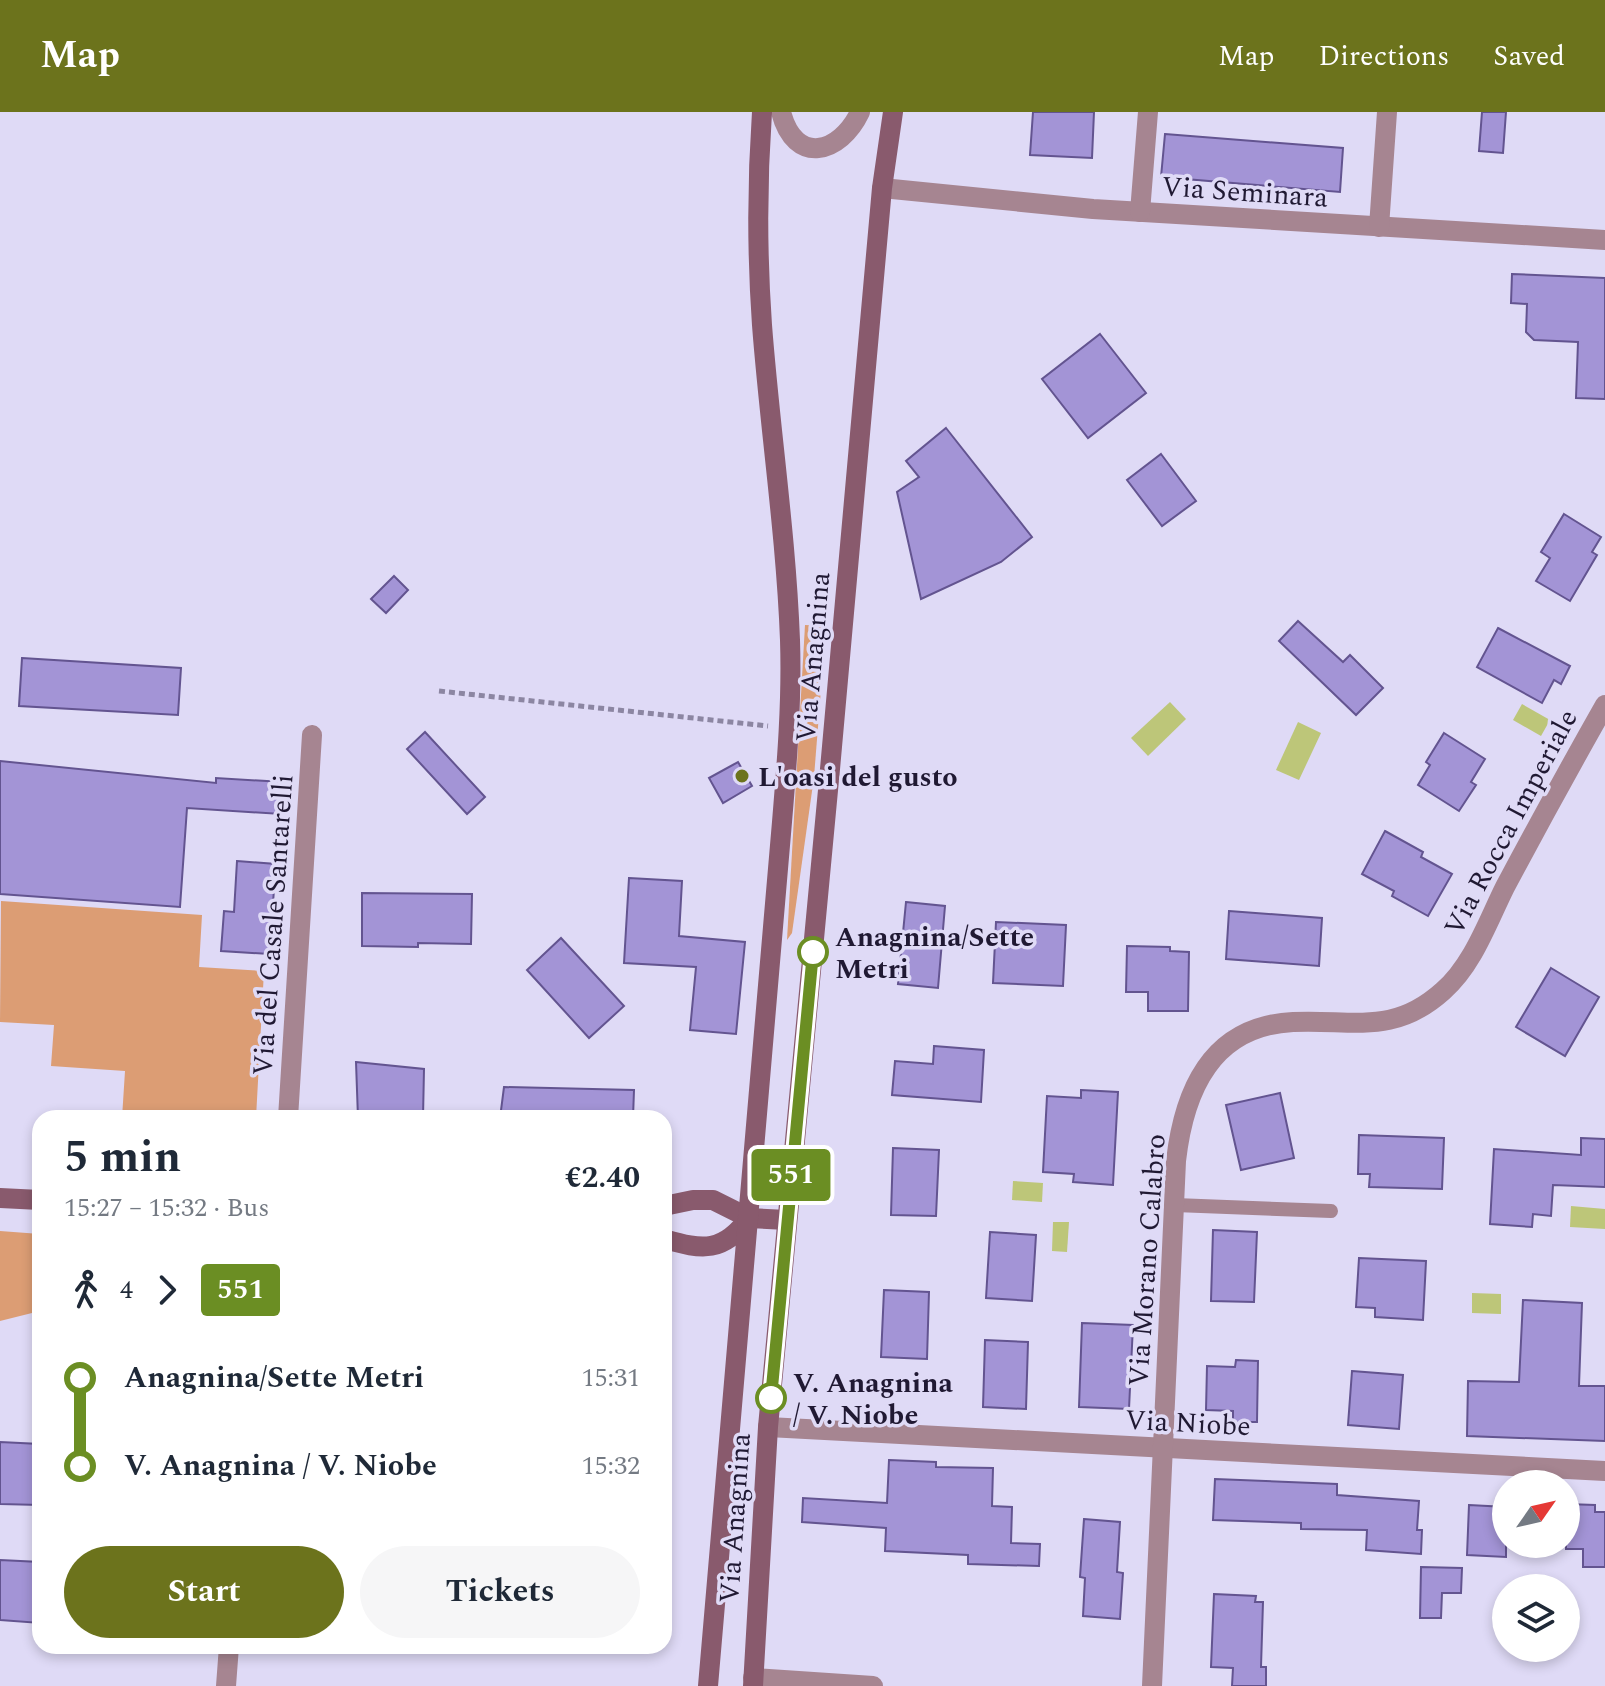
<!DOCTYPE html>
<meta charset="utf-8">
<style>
body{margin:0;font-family:Spectral,serif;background:#f6f6f7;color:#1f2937;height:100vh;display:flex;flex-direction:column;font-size:30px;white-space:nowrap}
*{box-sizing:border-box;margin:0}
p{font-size:26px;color:#747a83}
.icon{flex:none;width:44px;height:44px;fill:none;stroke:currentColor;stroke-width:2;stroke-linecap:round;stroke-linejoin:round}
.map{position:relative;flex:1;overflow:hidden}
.sheet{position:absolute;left:32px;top:998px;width:640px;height:544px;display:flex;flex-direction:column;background:#fff;border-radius:24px;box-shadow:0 4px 12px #0003}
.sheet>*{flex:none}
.badge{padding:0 16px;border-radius:6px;font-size:28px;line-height:52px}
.needle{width:52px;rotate:56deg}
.buttons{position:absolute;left:1492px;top:1358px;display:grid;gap:16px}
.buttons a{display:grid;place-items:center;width:88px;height:88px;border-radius:50%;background:#fff;box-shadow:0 4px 12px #0003;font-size:40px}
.map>.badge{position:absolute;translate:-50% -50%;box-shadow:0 0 0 4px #fff}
.legs{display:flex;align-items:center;gap:12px;height:88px;padding:0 32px;font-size:26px}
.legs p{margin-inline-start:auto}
.overview{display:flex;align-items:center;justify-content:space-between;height:136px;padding:0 32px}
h1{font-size:44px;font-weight:700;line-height:60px}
.cta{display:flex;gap:16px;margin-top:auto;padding:16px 32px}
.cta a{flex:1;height:92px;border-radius:48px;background:#6c731c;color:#fff;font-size:32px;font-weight:700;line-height:92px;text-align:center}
.cta a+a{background:#f6f6f7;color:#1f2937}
ul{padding:0 32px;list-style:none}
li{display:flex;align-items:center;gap:28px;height:88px;font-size:30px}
li i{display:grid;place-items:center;width:12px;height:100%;margin:0 10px;background:currentColor}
li i::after{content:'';width:20px;height:20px;margin:-10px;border:6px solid;border-radius:50%;background:#fff}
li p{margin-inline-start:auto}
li:first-child i{background:linear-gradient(#0000 50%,currentColor 0)}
li:last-child i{background:linear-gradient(currentColor 50%,#0000 0)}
header{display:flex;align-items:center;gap:48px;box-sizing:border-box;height:112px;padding:0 40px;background:#6c731c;color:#fff}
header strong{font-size:38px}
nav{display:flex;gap:44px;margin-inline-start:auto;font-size:28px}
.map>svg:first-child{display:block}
</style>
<header>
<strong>Map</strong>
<nav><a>Map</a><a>Directions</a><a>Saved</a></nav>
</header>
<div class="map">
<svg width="1605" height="1574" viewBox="0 0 1605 1574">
<rect width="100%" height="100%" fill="#dfdaf6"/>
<g fill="#dc9d74">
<polygon points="805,513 826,514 814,665 792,821 787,828"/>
<polygon points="1,789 202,803 199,855 264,859 256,1006 122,1006 125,959 51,954 54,913 0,910"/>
<polygon points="0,1119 40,1122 40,1199 0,1209"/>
</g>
<g fill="#bdc679">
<polygon points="1170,590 1186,607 1148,644 1131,626"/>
<polygon points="1522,592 1550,608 1541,624 1513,608"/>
<polygon points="1298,610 1321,621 1299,668 1276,658"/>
<polygon points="1013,1069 1043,1071 1042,1090 1012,1088"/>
<polygon points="1571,1094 1605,1097 1605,1117 1570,1115"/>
<polygon points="1053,1110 1069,1110 1067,1140 1052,1139"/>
<polygon points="1472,1181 1501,1182 1501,1202 1472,1201"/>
</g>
<g fill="#a394d6" stroke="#635490" stroke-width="2">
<polygon points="1033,0 1094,0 1092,46 1030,43"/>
<polygon points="1482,0 1506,0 1503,41 1479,39"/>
<polygon points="1165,22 1343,36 1340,80 1161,65"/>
<polygon points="1512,162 1605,166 1605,287 1576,286 1578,230 1534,228 1526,220 1527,192 1511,191"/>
<polygon points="1100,222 1146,281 1088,326 1042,267"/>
<polygon points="946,316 1032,425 1001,450 921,487 897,380 919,365 906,349"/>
<polygon points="1161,342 1196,389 1162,414 1127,368"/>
<polygon points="1564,402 1601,425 1592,440 1597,443 1570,489 1536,469 1550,446 1541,440"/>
<polygon points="394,464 408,478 386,501 371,487"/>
<polygon points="1298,509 1343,550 1350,543 1383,576 1356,603 1279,529"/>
<polygon points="1498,516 1570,554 1561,572 1554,568 1542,591 1477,555"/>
<polygon points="22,546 181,556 178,603 19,594"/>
<polygon points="425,620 485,685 467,702 407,637"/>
<polygon points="1444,621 1485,647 1471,670 1476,673 1459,699 1418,673 1430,653 1426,650"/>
<polygon points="0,649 216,671 216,666 283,670 281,702 187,696 180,795 0,782"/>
<polygon points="738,650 752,674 723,691 709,666"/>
<polygon points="1385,719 1423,740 1421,745 1452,762 1428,804 1392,784 1394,779 1362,762"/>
<polygon points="237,749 276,752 269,842 221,839 224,799 234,800"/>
<polygon points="629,766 682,769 679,824 745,830 736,922 690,918 696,855 624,851"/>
<polygon points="362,781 472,782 471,832 418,831 418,835 362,834"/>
<polygon points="906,790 945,794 938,876 898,872"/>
<polygon points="1229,799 1322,806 1319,854 1226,847"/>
<polygon points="996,810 1066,813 1063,874 993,871"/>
<polygon points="561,826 624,894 589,926 527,858"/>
<polygon points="1127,834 1170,835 1170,839 1189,840 1188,899 1148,899 1148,880 1126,880"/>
<polygon points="1551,856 1599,885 1565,944 1516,915"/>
<polygon points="934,934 984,938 981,990 892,983 895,949 933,952"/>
<polygon points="356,950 424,957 423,1006 358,1006"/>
<polygon points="504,975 634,978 633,1006 500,1006"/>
<polygon points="1081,978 1118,980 1113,1073 1073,1070 1074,1062 1043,1060 1047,984 1081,986"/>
<polygon points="1280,981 1294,1046 1241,1058 1226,993"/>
<polygon points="1359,1023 1444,1026 1442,1077 1369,1075 1370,1062 1358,1062"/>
<polygon points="1581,1026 1605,1027 1605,1075 1553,1073 1551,1104 1533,1102 1532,1115 1490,1112 1494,1037 1581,1043"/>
<polygon points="893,1036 939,1038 936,1104 891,1103"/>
<polygon points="1213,1118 1257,1120 1254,1190 1211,1189"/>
<polygon points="990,1120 1036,1123 1032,1189 986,1186"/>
<polygon points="1359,1146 1426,1149 1423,1208 1375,1205 1375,1196 1356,1195"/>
<polygon points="884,1178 929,1180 927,1247 881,1245"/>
<polygon points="1523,1188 1582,1191 1579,1274 1605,1274 1605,1329 1467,1324 1468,1269 1519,1270"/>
<polygon points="1082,1211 1133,1213 1129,1297 1079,1295"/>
<polygon points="985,1228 1028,1230 1026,1297 983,1295"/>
<polygon points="1236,1248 1258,1249 1257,1310 1233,1310 1233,1299 1206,1298 1207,1254 1235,1255"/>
<polygon points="1352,1259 1403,1263 1399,1317 1348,1313"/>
<polygon points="0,1330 40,1332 40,1393 0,1392"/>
<polygon points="889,1348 936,1350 936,1355 993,1356 992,1394 1012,1395 1011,1431 1040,1432 1039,1454 968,1452 968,1443 885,1439 886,1416 802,1410 803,1386 887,1391"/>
<polygon points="1215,1367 1337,1372 1337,1383 1419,1389 1417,1418 1422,1418 1421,1442 1366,1438 1367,1418 1301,1417 1301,1411 1213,1408"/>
<polygon points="1566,1392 1595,1393 1595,1400 1605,1400 1605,1455 1583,1455 1583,1437 1566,1437"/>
<polygon points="1469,1393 1506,1395 1506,1445 1467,1443"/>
<polygon points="1084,1407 1120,1410 1117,1460 1123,1461 1120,1507 1083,1504 1085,1466 1080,1465"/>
<polygon points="0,1448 40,1450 40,1511 0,1508"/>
<polygon points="1421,1455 1462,1456 1461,1481 1442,1481 1441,1506 1420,1506"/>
<polygon points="1214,1482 1256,1484 1255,1490 1263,1490 1261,1555 1266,1555 1266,1574 1232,1574 1233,1556 1211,1555"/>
</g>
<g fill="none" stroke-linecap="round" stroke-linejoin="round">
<polyline stroke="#8c86a2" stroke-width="5" stroke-dasharray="6 4" stroke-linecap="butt" points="439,579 768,614"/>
<polyline stroke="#a68591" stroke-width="14" points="1175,1093 1331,1099"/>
<g stroke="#a68591" stroke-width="20">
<path d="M781,0C795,54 840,42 860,0"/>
<polyline points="882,76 1093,97 1605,128"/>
<polyline points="1140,100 1148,0"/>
<polyline points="1379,115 1387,0"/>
<polyline points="288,1006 312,623"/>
<polyline points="768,1315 1605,1359"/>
<polyline points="753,1566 873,1574"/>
<polyline points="226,1574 229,1534"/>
<path d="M1152,1574L1176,1049C1184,978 1212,914 1293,910C1353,907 1393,924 1443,879C1473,853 1488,809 1505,775C1538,713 1571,653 1605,593"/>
</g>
<g stroke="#895a6d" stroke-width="20">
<polyline points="0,1086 40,1088"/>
<polyline points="664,1094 693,1088 713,1088 749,1106 787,1108"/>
<path d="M664,1127C703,1138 723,1141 749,1106"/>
<path d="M708,1574L782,710C787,650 792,589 790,528C786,422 770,318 762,213C757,142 757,71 762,0"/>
<polyline points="753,1574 768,1315 830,657 882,76 893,0"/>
</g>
</g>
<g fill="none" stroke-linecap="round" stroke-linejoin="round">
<g stroke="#fff" stroke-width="18">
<polyline id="line-1" points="771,1286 813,840"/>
</g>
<use href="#line-1" stroke="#6b8e23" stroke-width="12"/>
</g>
<circle fill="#6c731c" stroke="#dfdaf6" stroke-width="3" cx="742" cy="664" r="8"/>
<g fill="#fff" stroke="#6b8e23" stroke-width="4">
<circle cx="813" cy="840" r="14"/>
<circle cx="771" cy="1286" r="14"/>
</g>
<g text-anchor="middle" stroke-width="7" stroke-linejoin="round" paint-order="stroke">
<g font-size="28" fill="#201933" stroke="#dfdaf6">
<text transform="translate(1245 79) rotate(4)" y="10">Via Seminara</text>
<text transform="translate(812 545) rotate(-85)" y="10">Via Anagnina</text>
<text transform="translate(1510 710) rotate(-62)" y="10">Via Rocca Imperiale</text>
<text transform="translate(272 813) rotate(-86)" y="10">Via del Casale Santarelli</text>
<text transform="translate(1146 1148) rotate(-86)" y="10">Via Morano Calabro</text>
<text transform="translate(1188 1310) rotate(3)" y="10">Via Niobe</text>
<text transform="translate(734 1406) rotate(-86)" y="10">Via Anagnina</text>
</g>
<g font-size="28" font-weight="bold" fill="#201933" stroke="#dfdaf6" text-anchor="start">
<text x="758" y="674">L'oasi del gusto</text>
</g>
<g font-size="28" font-weight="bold" fill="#201933" stroke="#dfdaf6" text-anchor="start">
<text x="835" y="834">Anagnina/Sette<tspan x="835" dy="32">Metri</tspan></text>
<text x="793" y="1280">V. Anagnina<tspan x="793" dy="32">/ V. Niobe</tspan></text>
</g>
</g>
</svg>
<div class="buttons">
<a><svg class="needle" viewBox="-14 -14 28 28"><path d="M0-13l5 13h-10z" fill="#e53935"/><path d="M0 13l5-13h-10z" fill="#747a83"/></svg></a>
<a><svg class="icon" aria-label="layers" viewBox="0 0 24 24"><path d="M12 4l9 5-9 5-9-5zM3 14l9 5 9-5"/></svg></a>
</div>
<b class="badge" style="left:791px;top:1063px;background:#6b8e23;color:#fff">551</b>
<section class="sheet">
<div class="overview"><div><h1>5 min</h1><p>15:27 – 15:32 · Bus</p></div><b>€2.40</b></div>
<div class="legs"><svg class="icon" aria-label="walk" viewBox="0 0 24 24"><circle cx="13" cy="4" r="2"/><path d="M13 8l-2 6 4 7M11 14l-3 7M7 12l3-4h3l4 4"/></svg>4<svg class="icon" aria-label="forward" viewBox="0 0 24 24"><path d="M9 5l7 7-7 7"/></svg><b class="badge" style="background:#6b8e23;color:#fff">551</b></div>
<ul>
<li><i style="color:#6b8e23"></i><b>Anagnina/Sette Metri</b><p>15:31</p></li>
<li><i style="color:#6b8e23"></i><b>V. Anagnina / V. Niobe</b><p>15:32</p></li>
</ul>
<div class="cta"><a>Start</a><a>Tickets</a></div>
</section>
</div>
